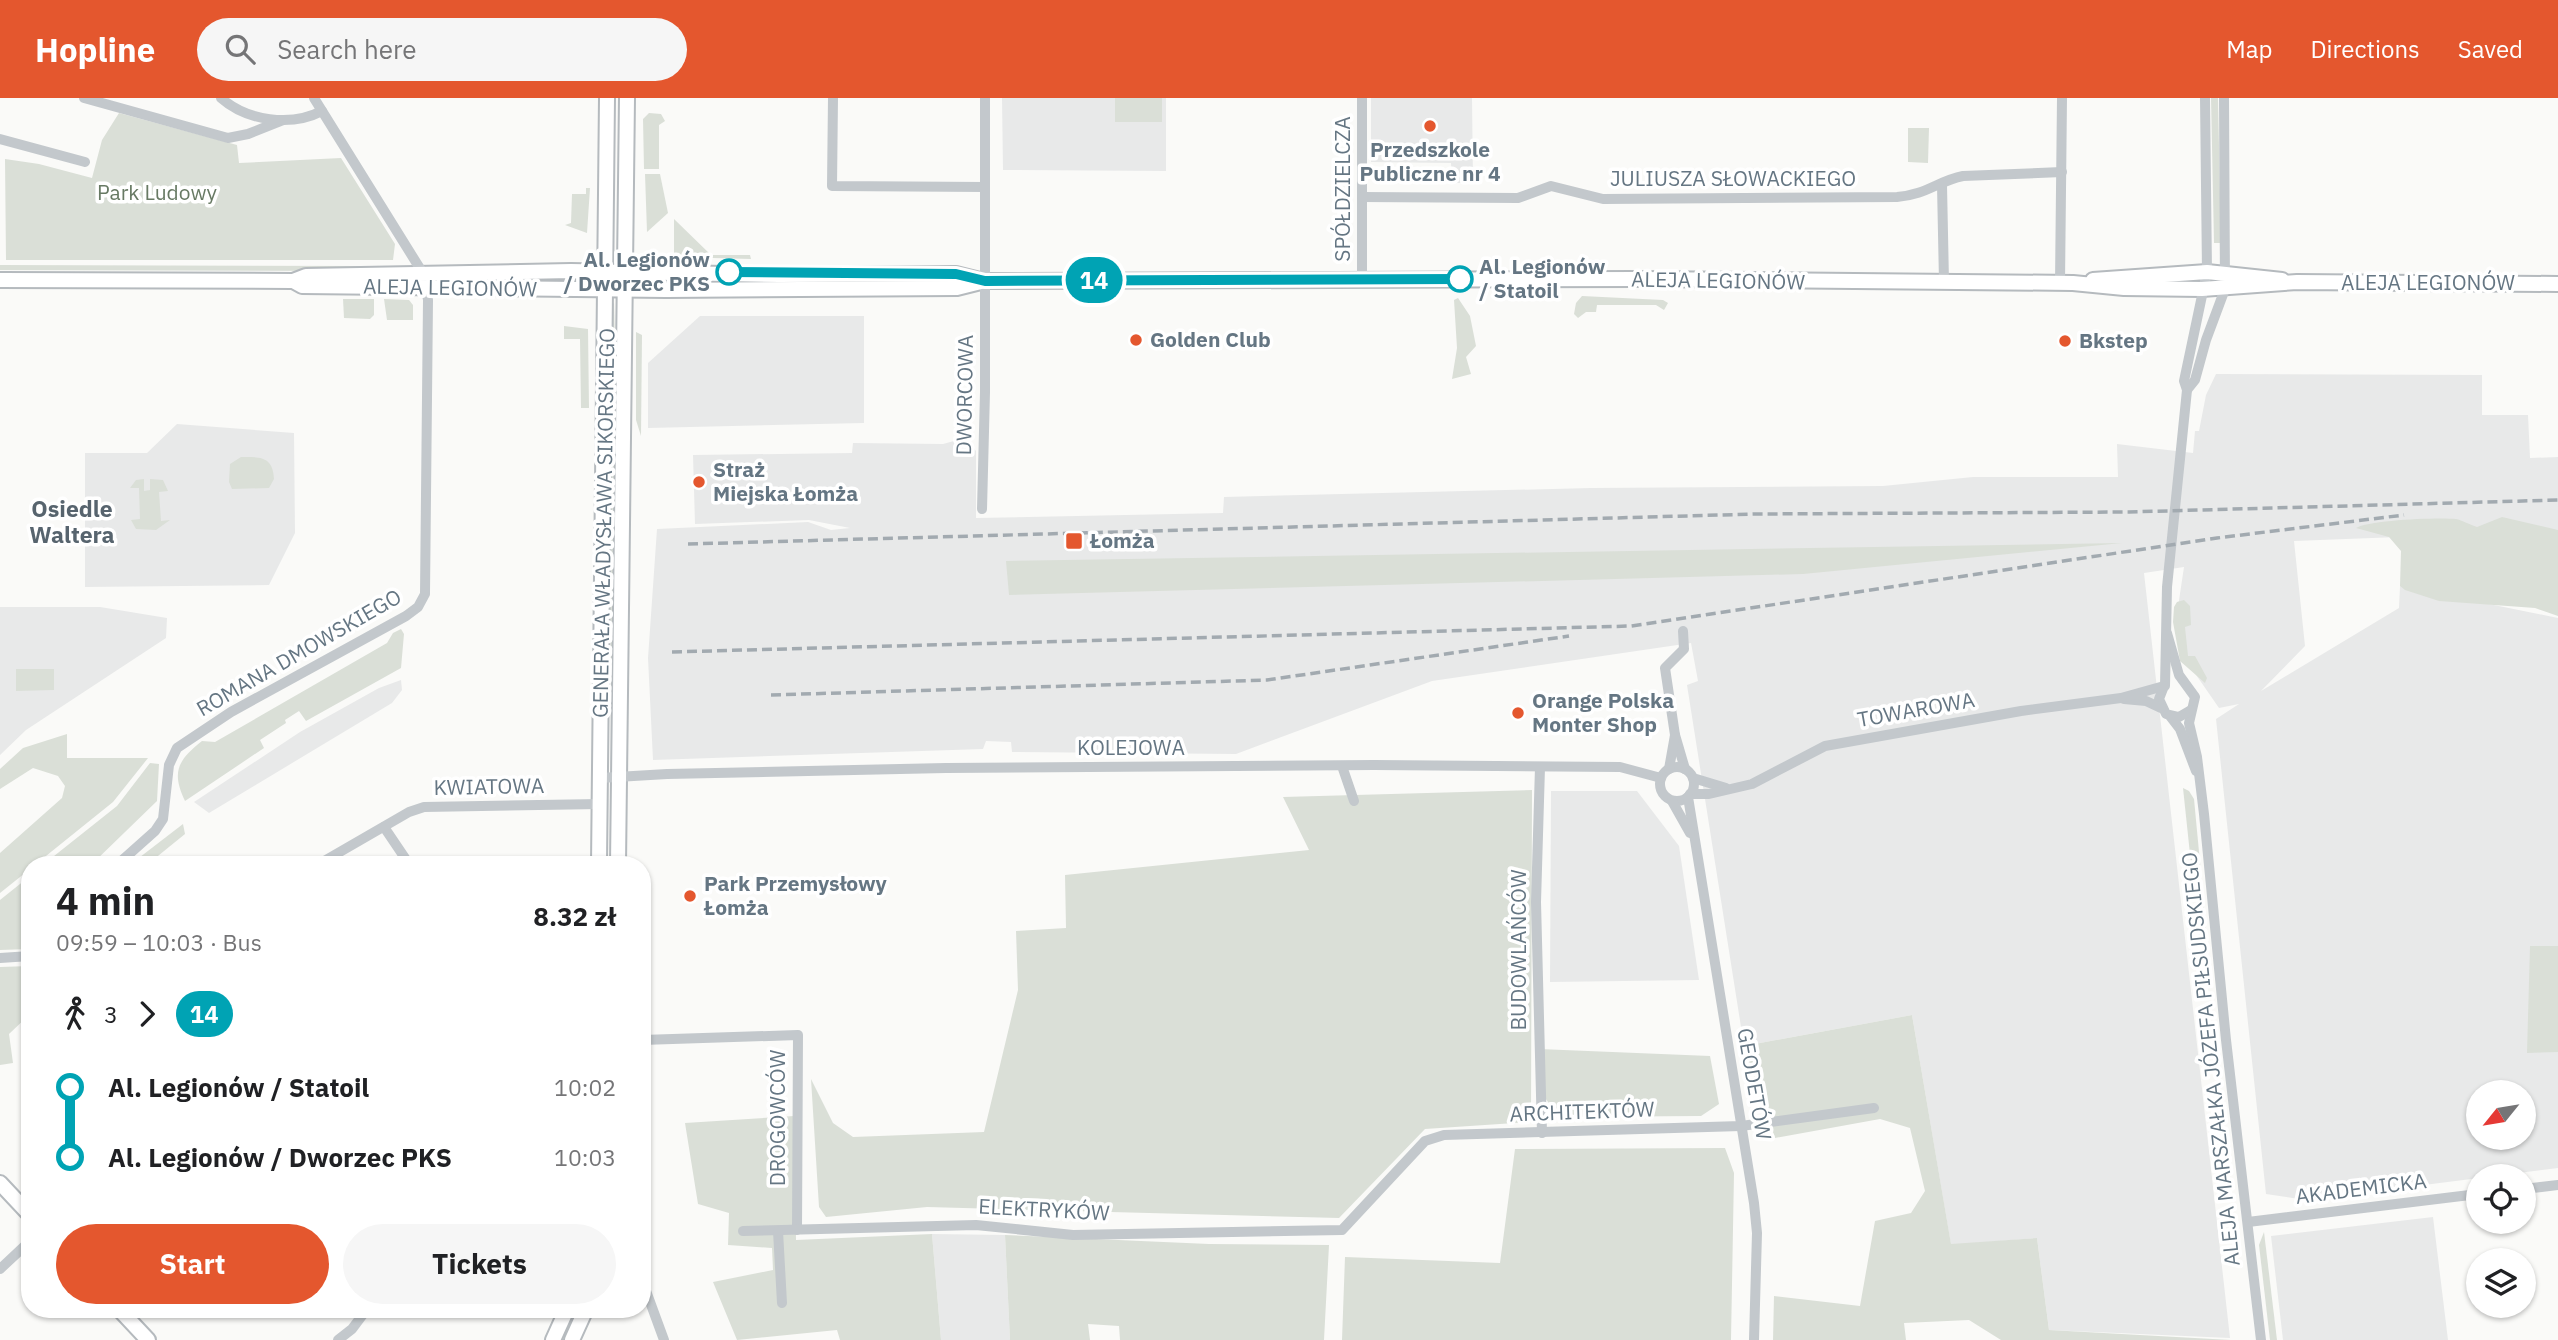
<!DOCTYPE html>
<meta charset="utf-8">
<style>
body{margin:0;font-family:"IBM Plex Sans",sans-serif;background:#f6f6f6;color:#202124;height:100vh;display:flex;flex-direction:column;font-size:26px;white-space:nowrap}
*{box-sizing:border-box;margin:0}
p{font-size:23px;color:#757577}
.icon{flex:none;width:38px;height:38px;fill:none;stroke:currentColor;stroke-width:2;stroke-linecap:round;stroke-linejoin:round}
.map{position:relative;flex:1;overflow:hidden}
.sheet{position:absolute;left:21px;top:758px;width:630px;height:462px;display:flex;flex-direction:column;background:#fff;border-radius:28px;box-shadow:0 2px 5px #0004}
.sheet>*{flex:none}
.badge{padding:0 14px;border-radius:23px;font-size:24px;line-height:46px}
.needle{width:46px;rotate:240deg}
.fabs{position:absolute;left:2466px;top:982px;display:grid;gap:14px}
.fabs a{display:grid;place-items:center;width:70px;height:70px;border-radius:50%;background:#fff;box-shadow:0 2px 5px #0004;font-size:35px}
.map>.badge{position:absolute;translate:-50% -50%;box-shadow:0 0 0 4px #fff}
.legs{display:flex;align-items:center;gap:10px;height:77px;padding:0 35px;font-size:23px}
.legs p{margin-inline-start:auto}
.summary{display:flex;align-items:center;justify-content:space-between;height:119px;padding:0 35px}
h1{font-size:38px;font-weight:700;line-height:52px}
.action{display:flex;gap:14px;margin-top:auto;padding:14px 35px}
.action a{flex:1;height:80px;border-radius:42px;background:#e4572e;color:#fff;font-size:28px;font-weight:700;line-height:80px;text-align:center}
.action a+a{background:#f6f6f6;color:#202124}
ul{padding:0 35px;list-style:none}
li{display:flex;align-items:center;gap:24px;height:70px;font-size:26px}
li i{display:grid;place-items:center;width:10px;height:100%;margin:0 9px;background:currentColor}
li i::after{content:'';width:18px;height:18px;margin:-9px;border:5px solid;border-radius:50%;background:#fff}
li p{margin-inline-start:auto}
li:first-child i{background:linear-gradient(#0000 50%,currentColor 0)}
li:last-child i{background:linear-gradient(currentColor 50%,#0000 0)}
header{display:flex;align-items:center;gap:42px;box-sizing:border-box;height:98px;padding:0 35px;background:#e4572e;color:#fff}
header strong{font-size:33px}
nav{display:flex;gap:38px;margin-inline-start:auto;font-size:24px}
.search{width:490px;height:63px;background:#f6f6f6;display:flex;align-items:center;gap:18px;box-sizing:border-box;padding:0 24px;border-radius:38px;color:#757577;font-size:26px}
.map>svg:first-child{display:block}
</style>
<header>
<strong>Hopline</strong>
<div class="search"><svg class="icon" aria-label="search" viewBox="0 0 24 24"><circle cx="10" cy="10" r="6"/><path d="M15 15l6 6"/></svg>Search here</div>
<nav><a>Map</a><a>Directions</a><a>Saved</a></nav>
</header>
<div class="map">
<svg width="2558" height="1242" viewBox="0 0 2558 1242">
<rect width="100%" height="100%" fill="#fafaf8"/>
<g fill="#e8e9e9" fill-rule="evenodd">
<polygon points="1002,0 1166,0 1166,73 1003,72"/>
<polygon points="1371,0 1472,0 1473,85 1452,85 1451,65 1371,64"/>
<polygon points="700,218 864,218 864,325 648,330 648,265"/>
<path d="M2216,276L2482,277V317H2528L2530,360L2558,359V433L2294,443L2305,548L2261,593L2399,510L2400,488L2558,520V1070L2306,1102L2266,1096L2216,621L2239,606L2219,610L2183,558L2178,509L2184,469L2144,475L2230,1240L2049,1232L2037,1140L1951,1147L1912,917L1744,948L1687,587L1698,583L1691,545L1432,583L1236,656L1012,654L1011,644L986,643L983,651L653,662L648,560L657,431L808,424L831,432L850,430L809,422L695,426L693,357L852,355L853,345L943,346L961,341L968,343L976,353V420L1223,415L1224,399L1591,390L1883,388L1973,379H2118L2117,346L2193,355L2195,333H2199L2206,297ZM2478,994H2524V1040H2478Z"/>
<polygon points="177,326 294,335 295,435 269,487 85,489 85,355 147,355"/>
<polygon points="0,509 100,509 167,520 166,540 26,632 0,657"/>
<polygon points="401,582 402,592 392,605 209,715 194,704 300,634 379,590"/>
<polygon points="1551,693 1637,693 1679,748 1699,882 1550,884"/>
<polygon points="2433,1119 2448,1242 2283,1242 2271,1138"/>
<polygon points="932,1136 1005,1137 1010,1242 941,1242"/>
</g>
<g fill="#dadfd7">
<rect x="1115" y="0" width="47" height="24"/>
<polygon points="2211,0 2218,0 2221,145 2214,145"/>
<polygon points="119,15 237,47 239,65 341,60 395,146 393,162 6,162 5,61 39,66 92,80 102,42"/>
<polygon points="649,15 661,16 665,23 659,27 659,71 644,71 643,21"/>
<polygon points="1908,30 1929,30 1928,65 1908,64"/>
<polygon points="645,76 660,76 668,115 647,134"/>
<polygon points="586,90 590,90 587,135 565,127 571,125 572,96 586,96"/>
<polygon points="674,121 711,157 750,157 751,161 674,159"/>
<polygon points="0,167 361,168 361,173 0,172"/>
<polygon points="1582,198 1663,202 1668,205 1664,212 1656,207 1597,207 1596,214 1586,214 1578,220 1574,216 1576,205"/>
<polygon points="1458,200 1470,218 1476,248 1466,259 1471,276 1452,281 1457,250 1454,202"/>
<polygon points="343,201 374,201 374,217 370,221 344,220"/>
<polygon points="384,201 409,202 413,207 413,222 387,222"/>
<polygon points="614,204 619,430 610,430 613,206"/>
<polygon points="564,228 588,231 589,310 581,310 580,241 564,241"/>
<polygon points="636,234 642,237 641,338 636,322"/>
<path d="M241,359C260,359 273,358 274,381L269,390L232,391L229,384L230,366Z"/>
<polygon points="144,381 144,393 150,392 150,381 163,382 168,393 159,394 161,423 170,422 156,432 136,431 131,422 140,421 139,390 130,390 136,382"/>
<path d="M2502,419L2558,432V518L2535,510L2439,503L2405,492L2400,488L2401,453L2389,439L2356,430C2368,422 2439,419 2456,421C2462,422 2470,427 2477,429Z"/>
<polygon points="610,438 619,438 612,658 611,655"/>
<polygon points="2122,445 1803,476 1009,497 1006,463"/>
<polygon points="2184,502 2190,508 2191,527 2185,529 2188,558 2195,558 2207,580 2205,585 2180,563 2173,524 2174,509 2177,504"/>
<path d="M401,531L404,536L401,570L306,623L299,613L285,622L286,625L260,642L264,650L185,703C171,674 178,662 202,643L215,644L387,545L393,535Z"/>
<polygon points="16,571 54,571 54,592 16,593"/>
<polygon points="67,636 67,660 148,660 113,704 36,766 30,766 30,771 0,795 0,755 62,700 65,688 58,678 33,670 0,691 0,671 23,650"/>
<polygon points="150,665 159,666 157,703 92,766 44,766 117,708"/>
<polygon points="2183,690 2189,693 2194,701 2201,775 2192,775"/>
<polygon points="1532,692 1531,1024 1425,1031 1339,1120 927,1109 826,1119 819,1109 811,981 833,1025 853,1039 984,1034 1018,892 1016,833 1066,830 1065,777 1309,752 1283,699"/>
<polygon points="183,726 185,736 148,766 131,766"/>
<polygon points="30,778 30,851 0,852 0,802"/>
<polygon points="2201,781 2207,847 2201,858 2193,782"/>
<polygon points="2530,848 2558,848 2558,954 2527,955"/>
<polygon points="30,868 30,916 9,936 13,965 0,967 0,869"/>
<polygon points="1912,917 1951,1146 2037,1140 2049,1232 2231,1242 2001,1242 1969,1222 1904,1225 1906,1242 1773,1242 1774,1198 1860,1208 1875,1123 1911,1115 1925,1093 1910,1030 1880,1021 1775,1040 1744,948"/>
<polygon points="1539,951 1710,958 1719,1006 1701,1018 1559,1019 1540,993"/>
<polygon points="794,1018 796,1142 932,1136 941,1242 840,1242 837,1232 737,1242 713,1184 773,1172 772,1150 728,1147 729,1115 698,1106 685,1025"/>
<polygon points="1725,1050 1734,1075 1731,1242 1342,1242 1345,1159 1500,1165 1515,1051"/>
<polygon points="2264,1134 2277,1242 2270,1242 2259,1147"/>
<polygon points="1005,1137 1209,1146 1329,1147 1324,1242 1120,1242 1119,1228 1088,1226 1090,1242 1010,1242"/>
</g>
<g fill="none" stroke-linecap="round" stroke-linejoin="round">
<g stroke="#b5babe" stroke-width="18">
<g id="major">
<polyline points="0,182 293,183 306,178 571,173 779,177 956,176 980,182"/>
<polyline points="2093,182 2207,174 2282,182"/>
<polyline points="293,183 302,188 666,192 957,190 985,183 1640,181 2073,185 2124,190 2202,191 2297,184 2558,186"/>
<polyline points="599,766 607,0"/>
<polyline points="618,766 627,0"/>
<polyline points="0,1085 30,1117"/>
<polyline points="119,1211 148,1242"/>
<polyline points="553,1242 567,1211"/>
<polyline points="572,1242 586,1211"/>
</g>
</g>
<g stroke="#c3c8cc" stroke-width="10">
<polyline points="84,0 228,40 248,36 283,22"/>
<path d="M221,0C247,23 291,29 322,13"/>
<polyline points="833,0 832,88 985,89"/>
<polyline points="1362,0 1362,181"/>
<polyline points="0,41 85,64"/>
<polyline points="1942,87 1944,184"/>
<path d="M1362,99L1518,100L1551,88L1603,101L1897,99C1926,97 1938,83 1963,78L2062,74"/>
<polyline points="2060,185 2062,0"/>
<polyline points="2187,292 2195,282 2206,242 2225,191 2224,0"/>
<polyline points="982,411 985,294 985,0"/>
<polyline points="1683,533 1684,551 1665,570 1675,637 1685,671"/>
<polyline points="2167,535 2179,577 2195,599 2189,625 2197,659 2204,716 2226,942 2261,1242"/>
<polyline points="2164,588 2159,601 2166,616 2179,619 2191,612"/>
<polyline points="2165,588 2167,489 2187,292 2184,283 2207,174 2205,0"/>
<polyline points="2124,601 2146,603 2161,610"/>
<polyline points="2170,618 2180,631 2196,673"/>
<polyline points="1342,668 1354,703"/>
<circle cx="1677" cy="686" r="17"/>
<polyline points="1540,669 1536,804 1542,1035"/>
<polyline points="1669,671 1675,637"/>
<polyline points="600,680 667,676 946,670 1374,667 1620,669 1661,680"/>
<polyline points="1693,680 1726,690"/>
<polyline points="1690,696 1709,696 1752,686 1825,648 2021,613 2121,600 2164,588"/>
<polyline points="1688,699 1754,1105 1757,1135 1754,1242"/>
<polyline points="1672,703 1690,735"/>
<polyline points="384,729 409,766"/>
<polyline points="118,766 155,733 163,721 169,667 177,650 231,614 406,518 418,509 425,496 428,202 424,177 314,0"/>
<polyline points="319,766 409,714 424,709 600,706"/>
<polyline points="0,860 30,858"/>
<polyline points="642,942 798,937 797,1132"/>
<polyline points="2524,1091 2558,1087"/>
<polyline points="2248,1124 2478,1096"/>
<polyline points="743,1133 976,1127 1073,1137 1342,1132 1425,1043 1444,1037 1741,1028 1874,1010"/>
<polyline points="778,1133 782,1205"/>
<polyline points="0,1171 30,1143"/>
<polyline points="642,1182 664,1242"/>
<polyline points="338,1242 352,1231 367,1211"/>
</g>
<use href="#major" stroke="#fff" stroke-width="14"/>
<g stroke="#a2aab0" stroke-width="3.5" stroke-dasharray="10 5" stroke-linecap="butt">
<polyline points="688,446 1756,416 2129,414 2558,402"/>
<polyline points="672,554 1631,528 2217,440 2404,417"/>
<polyline points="771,597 1267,582 1569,538"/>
</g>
</g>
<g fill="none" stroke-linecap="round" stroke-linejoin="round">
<g stroke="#fff" stroke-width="16">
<polyline id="line-1" points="729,174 956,176 985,183 1460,181"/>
</g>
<use href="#line-1" stroke="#00a3b4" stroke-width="10"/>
</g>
<g fill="#e4572e" stroke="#fff" stroke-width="2.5">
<circle cx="1430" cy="28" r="7"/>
<circle cx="1136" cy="242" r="7"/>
<circle cx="2065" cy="243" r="7"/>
<circle cx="699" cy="384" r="7"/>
<rect x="1065" y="434" width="18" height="18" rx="3.5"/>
<circle cx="1518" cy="615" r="7"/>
<circle cx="690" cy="798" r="7"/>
</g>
<g fill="#fff" stroke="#00a3b4" stroke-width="3.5">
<circle cx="729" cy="174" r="12"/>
<circle cx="1460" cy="181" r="12"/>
</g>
<g text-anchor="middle" stroke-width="7" stroke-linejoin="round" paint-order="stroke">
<g font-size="21" font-weight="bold" fill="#657683" stroke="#fff" text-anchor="start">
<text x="1430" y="59" text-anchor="middle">Przedszkole<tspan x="1430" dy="24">Publiczne nr 4</tspan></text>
<text x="1150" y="249">Golden Club</text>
<text x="2079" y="250">Bkstep</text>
<text x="713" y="379">Straż<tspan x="713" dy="24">Miejska Łomża</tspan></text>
<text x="1090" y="450">Łomża</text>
<text x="1532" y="610">Orange Polska<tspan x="1532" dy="24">Monter Shop</tspan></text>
<text x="704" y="793">Park Przemysłowy<tspan x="704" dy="24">Łomża</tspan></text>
</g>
<g font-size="21" fill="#657683" stroke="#fff">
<text x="1733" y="88">JULIUSZA SŁOWACKIEGO</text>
<text transform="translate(1343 91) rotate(-90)" y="7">SPÓŁDZIELCZA</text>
<text transform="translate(1718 183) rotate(1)" y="7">ALEJA LEGIONÓW</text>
<text x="2428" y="192">ALEJA LEGIONÓW</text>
<text transform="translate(450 190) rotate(1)" y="7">ALEJA LEGIONÓW</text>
<text transform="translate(965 297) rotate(-89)" y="7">DWORCOWA</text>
<text transform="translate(604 425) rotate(-89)" y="7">GENERAŁA WŁADYSŁAWA SIKORSKIEGO</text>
<text transform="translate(299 555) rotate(-30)" y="7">ROMANA DMOWSKIEGO</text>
<text transform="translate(1916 612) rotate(-10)" y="7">TOWAROWA</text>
<text x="1131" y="657">KOLEJOWA</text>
<text transform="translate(489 689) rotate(-1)" y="7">KWIATOWA</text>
<text transform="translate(1519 852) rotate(-90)" y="7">BUDOWLAŃCÓW</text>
<text transform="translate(2211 961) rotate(-96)" y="7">ALEJA MARSZAŁKA JÓZEFA PIŁSUDSKIEGO</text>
<text transform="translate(1754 986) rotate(80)" y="7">GEODETÓW</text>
<text transform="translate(1582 1014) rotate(-2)" y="7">ARCHITEKTÓW</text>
<text transform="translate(778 1020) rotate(-90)" y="7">DROGOWCÓW</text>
<text transform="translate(2361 1091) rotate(-7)" y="7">AKADEMICKA</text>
<text transform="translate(1044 1112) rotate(3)" y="7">ELEKTRYKÓW</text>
</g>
<g font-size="21" fill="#687a64" stroke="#fff">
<text x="157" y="102">Park Ludowy</text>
</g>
<g font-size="21" font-weight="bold" fill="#657683" stroke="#fff" text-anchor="end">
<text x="710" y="169">Al. Legionów<tspan x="710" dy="24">/ Dworzec PKS</tspan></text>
<text x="1479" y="176" text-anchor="start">Al. Legionów<tspan x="1479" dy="24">/ Statoil</tspan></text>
</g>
<g font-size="23" font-weight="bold" fill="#57646e" stroke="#fff">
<text x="72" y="419">Osiedle<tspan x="72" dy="26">Waltera</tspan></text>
</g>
</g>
</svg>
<div class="fabs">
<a><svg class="needle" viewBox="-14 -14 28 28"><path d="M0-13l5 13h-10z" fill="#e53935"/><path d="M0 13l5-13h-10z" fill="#757577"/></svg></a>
<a><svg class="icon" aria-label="locate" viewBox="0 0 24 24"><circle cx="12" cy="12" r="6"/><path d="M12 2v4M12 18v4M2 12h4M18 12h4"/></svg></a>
<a><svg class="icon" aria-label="layers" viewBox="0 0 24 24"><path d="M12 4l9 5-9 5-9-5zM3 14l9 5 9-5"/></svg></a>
</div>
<b class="badge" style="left:1094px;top:182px;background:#00a3b4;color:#fff">14</b>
<section class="sheet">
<div class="summary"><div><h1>4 min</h1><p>09:59 – 10:03 · Bus</p></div><b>8.32 zł</b></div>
<div class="legs"><svg class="icon" aria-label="walk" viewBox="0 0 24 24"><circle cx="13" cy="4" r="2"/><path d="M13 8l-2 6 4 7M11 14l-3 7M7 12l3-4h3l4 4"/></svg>3<svg class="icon" aria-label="forward" viewBox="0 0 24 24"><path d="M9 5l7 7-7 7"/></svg><b class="badge" style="background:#00a3b4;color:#fff">14</b></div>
<ul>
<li><i style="color:#00a3b4"></i><b>Al. Legionów / Statoil</b><p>10:02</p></li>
<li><i style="color:#00a3b4"></i><b>Al. Legionów / Dworzec PKS</b><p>10:03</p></li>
</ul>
<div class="action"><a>Start</a><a>Tickets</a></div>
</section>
</div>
